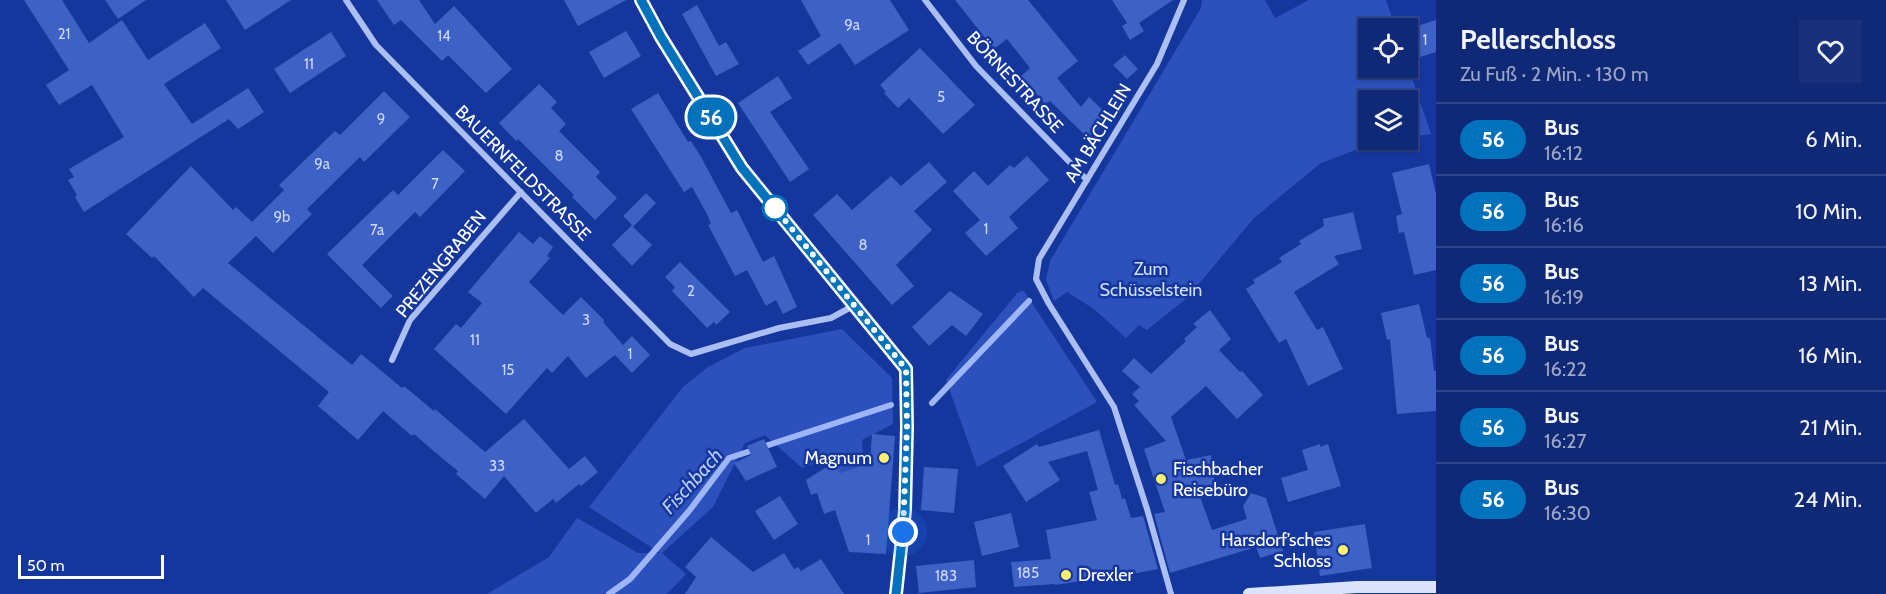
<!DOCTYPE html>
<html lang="de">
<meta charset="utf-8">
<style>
body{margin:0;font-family:Cabin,sans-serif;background:#19317b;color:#f1f3f6;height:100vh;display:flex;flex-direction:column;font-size:22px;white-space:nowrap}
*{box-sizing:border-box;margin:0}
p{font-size:20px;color:#9ca6c5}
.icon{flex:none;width:33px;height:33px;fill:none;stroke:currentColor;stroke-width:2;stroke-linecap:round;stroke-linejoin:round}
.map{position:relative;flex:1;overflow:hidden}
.panel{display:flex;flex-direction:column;background:#102976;width:450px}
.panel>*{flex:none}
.badge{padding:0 12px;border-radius:20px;font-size:21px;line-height:39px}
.buttons{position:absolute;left:1358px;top:18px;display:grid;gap:12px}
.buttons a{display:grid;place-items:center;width:60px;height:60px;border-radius:0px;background:#102976;box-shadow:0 2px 4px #0004,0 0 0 2px #304588;font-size:30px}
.scale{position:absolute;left:18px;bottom:15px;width:146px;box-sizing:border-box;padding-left:6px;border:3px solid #fff;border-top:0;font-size:16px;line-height:21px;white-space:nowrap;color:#fff;-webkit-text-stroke:4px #15379d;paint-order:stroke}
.you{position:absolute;width:30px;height:30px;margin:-15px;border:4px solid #fff;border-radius:50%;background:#1a73e8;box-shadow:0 0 0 9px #1a73e833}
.map>.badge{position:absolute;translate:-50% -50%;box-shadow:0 0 0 3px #fff}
.round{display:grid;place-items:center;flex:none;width:63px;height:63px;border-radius:0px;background:#19317b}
.summary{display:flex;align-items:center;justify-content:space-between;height:102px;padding:0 24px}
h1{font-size:28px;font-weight:800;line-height:45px}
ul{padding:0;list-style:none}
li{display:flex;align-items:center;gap:18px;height:72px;padding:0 24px;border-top:2px solid #304588}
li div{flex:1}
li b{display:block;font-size:22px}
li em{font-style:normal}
li .badge{min-width:66px;font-weight:700;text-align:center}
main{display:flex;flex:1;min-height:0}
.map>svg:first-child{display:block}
</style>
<main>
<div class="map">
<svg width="1436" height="594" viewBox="0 0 1436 594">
<rect width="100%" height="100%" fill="#15379d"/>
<g fill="#2c51bd">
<polygon points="1202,0 1265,0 1275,18 1309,0 1386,0 1396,28 1368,28 1368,68 1407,68 1407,63 1431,134 1407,137 1407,100 1368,100 1368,140 1389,140 1379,141 1321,163 1254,218 1187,298 1147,330 1139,325 1126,338 1094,309 1067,292 1054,301 1046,280 1050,261 1201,8"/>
<polygon points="1024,291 1097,402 977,467 946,380 1018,292"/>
<polygon points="842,329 892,378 893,424 862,440 864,464 840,473 834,457 802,468 765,435 745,443 713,507 662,553 686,574 667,594 487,594 549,557 577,518 638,553 660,553 589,507 683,387 708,367 745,348"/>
</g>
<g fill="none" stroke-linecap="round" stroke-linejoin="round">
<g stroke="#9eb6f6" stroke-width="6">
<polyline points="932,403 1029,301"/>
<polyline points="609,594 630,579 689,511 729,458 891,405"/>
</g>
</g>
<g fill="#3d61c4">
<polygon points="24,0 62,0 89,43 122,20 148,60 205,23 221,48 164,84 192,124 248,88 264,112 238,129 229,119 84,212 75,197 77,195 68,180 74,177 69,169 124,137 92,85 59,105 46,85 69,70"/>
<polygon points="105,0 146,0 118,19"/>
<polygon points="226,0 291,0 245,30"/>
<polygon points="377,0 419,0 435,24 454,6 512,69 486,93 448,55 442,61 401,20 394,25"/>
<polygon points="564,0 626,0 578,26"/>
<polygon points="801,0 890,0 909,30 855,65 840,43 808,65 798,51 821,36"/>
<polygon points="955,0 1028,0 1078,61 1057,78 1081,107 1089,97 1110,117 1089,139 1050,101 1045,104 1021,76 1030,68 1007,39 994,49"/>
<polygon points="1112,0 1173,0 1139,23 1144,31 1130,40 1122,26 1127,23"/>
<polygon points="697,5 719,46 726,42 739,64 716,76 682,14"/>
<polygon points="1436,20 1436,52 1420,57 1411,28"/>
<polygon points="626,31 641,56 604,78 589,52"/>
<polygon points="331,32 346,56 290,93 274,69"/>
<polygon points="920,48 975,105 943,134 909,98 898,108 884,93 886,92 880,85"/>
<polygon points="1125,55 1138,69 1127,79 1113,65"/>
<polygon points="778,76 792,98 770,112 809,169 790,182 738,103"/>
<polygon points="539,84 557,102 551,108 566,124 559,131 600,172 596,177 617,198 595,220 572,197 574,195 518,139 516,141 499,123"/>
<polygon points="384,91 410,117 364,162 360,157 307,209 312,214 273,253 256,236 228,263 352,365 361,354 402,388 404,386 434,411 435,409 485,452 524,419 569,469 585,456 598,472 581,486 579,484 556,503 553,499 536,513 504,476 485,499 456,474 458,471 443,459 414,434 412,436 383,411 358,440 318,406 329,392 203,288 194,297 154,256 152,258 126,234 191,166 233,210 236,207 252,222 284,190 279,185 335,131 340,135"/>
<polygon points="658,93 688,142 691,141 701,157 731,213 737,210 763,262 774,256 797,307 783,314 776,300 766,306 747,270 735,276 708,225 711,224 708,216 692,187 684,192 631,109"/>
<polygon points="443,150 465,171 420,217 415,212 362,265 393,296 381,308 327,254 393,190 398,195"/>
<polygon points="1027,156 1049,180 1009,217 1018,228 986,256 965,233 980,220 953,191 974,171 988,186 1010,165 1014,168"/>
<polygon points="929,162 947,182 914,211 932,230 896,265 914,286 892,305 813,215 837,194 852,210 891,176 901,186"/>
<polygon points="1429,164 1436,194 1436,270 1414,275 1404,232 1399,233 1396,216 1402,214 1392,173"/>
<polygon points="646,193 656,203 633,227 652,245 632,266 612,245 632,225 623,216"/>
<polygon points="1353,212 1362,249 1334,256 1339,264 1294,292 1317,330 1323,327 1343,369 1308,386 1286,339 1279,343 1246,289 1255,283 1253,280 1282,262 1279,258 1301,244 1299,241 1324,226 1323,219"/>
<polygon points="519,232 533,244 540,236 553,247 547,256 550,258 529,282 563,315 581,297 604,320 603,322 623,345 632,336 650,355 632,373 615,355 586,378 568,356 552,373 547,368 506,414 434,349 456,324 461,328 482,303 468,292"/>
<polygon points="680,262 730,312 716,325 714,322 707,328 672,291 675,287 665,277"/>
<polygon points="950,291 983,314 966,336 952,325 929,346 912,327"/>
<polygon points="1419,304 1427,338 1430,338 1434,371 1436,371 1436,411 1397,414 1390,339 1387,340 1381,313"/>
<polygon points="1210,310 1231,339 1219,350 1240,372 1242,371 1263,395 1237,419 1206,386 1171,417 1186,460 1211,455 1215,486 1198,491 1212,530 1247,519 1243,506 1251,493 1266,498 1283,551 1260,558 1256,547 1170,573 1154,514 1165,512 1144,449 1166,441 1134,405 1139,401 1132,394 1140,387 1122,371 1134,358 1151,374 1186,341 1184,339 1197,327 1193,324"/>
<polygon points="1099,430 1115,485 1118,484 1122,499 1125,498 1131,518 1143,516 1158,569 1102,580 1101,578 1055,585 1055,584 1014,587 1011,562 1051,559 1046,530 1097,520 1089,492 1098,490 1087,451 1048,462 1060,480 1026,502 1003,466 1037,444 1039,447"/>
<polygon points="872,434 895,436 886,554 849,552 835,510 824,514 817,493 811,495 806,480 836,461 840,473 870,462"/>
<polygon points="764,439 777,467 746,481 734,463 751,455 747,446"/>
<polygon points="1320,444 1320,447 1328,444 1341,486 1288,502 1281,478 1308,470 1302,450"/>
<polygon points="924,467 958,469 954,513 921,510"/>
<polygon points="780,496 798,524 774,540 755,511"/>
<polygon points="1011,513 1019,547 982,556 974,522"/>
<polygon points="1365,524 1372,568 1320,576 1314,532"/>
<polygon points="711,537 753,572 784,553 794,569 798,567 801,571 821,559 844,594 685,594 696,577 685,567"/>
<polygon points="974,560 976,587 919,593 916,566"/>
</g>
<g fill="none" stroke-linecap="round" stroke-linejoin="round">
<g stroke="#acbff3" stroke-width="6">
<polyline points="346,0 376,45 670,344 691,354 779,328 831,318 853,306"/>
<polyline points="641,0 661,37 742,168 906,369 907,427 905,511 896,594"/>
<polyline points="925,0 976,66 1087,180"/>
<polyline points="392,360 410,320 521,192"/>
<polyline points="1171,594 1147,509 1114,407 1049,304 1036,279 1039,259 1157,64 1184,0"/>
</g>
<polyline stroke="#dbe3fd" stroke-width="12" points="1249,594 1357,587 1436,587"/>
</g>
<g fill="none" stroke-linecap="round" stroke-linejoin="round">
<g stroke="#fff" stroke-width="14">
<polyline id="line" points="641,0 661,37 742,168 906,369 907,427 905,511 896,594"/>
</g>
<use href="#line" stroke="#0072bc" stroke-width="9"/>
<polyline stroke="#fff" stroke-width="6" stroke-dasharray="0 10.8" points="775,208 770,202 906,369 907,427 903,532"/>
</g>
<circle fill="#fff" stroke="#0072bc" stroke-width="3" cx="775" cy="208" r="12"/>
<g fill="#fff06e" stroke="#15379d" stroke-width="2">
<circle cx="884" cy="458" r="6"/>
<circle cx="1161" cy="479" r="6"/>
<circle cx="1343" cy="550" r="6"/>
<circle cx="1066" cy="575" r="6"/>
</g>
<g text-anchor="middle" stroke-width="5" stroke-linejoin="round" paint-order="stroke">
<g font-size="15" fill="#ced8f0">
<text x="852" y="30">9a</text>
<text x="64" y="39">21</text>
<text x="444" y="41">14</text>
<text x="1425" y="45">1</text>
<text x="309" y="69">11</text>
<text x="941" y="102">5</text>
<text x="381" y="124">9</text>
<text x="559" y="161">8</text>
<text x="322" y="169">9a</text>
<text x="435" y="189">7</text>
<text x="282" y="222">9b</text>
<text x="986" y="234">1</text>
<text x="377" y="235">7a</text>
<text x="863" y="250">8</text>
<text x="691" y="296">2</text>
<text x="586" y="325">3</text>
<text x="475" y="345">11</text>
<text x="630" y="359">1</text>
<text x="508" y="375">15</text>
<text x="497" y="471">33</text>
<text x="868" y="545">1</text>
<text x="1028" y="578">185</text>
<text x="946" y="581">183</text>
</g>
<g font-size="18" fill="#fff" stroke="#15379d">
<text transform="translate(1015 82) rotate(47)" y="6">BÖRNESTRASSE</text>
<text transform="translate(1098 133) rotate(-59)" y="6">AM BÄCHLEIN</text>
<text transform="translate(523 173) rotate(45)" y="6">BAUERNFELDSTRASSE</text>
<text transform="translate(441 264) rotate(-51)" y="6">PREZENGRABEN</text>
</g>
<g font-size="18" fill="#d4dffd" stroke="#15379d">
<text x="1151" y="275">Zum<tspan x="1151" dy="21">Schüsselstein</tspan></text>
</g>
<g font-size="18" fill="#fff" stroke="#15379d" text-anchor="end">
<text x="872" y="464">Magnum</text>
<text x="1173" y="475" text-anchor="start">Fischbacher<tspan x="1173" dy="21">Reisebüro</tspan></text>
<text x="1331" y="546">Harsdorf’sches<tspan x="1331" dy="21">Schloss</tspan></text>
<text x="1078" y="581" text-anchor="start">Drexler</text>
</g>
<g font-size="20" font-style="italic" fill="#b8caf9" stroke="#15379d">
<text transform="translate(692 481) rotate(-48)" y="7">Fischbach</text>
</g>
</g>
</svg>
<div class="buttons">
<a><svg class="icon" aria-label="locate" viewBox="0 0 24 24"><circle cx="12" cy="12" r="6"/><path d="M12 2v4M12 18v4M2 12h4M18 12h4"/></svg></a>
<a><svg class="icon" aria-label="layers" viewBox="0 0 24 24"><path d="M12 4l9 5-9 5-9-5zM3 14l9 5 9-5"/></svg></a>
</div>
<div class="scale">50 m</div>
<div class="you" style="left:903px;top:532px"></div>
<b class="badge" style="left:711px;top:117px;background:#0072bc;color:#fff">56</b>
</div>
<section class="panel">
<div class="summary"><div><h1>Pellerschloss</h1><p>Zu Fuß · 2 Min. · 130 m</p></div><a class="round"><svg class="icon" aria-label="heart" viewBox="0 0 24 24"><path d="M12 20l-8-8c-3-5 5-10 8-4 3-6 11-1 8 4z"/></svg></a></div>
<ul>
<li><span class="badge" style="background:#0072bc;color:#fff">56</span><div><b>Bus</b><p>16:12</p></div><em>6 Min.</em></li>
<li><span class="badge" style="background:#0072bc;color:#fff">56</span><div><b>Bus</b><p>16:16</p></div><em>10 Min.</em></li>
<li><span class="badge" style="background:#0072bc;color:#fff">56</span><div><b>Bus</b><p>16:19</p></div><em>13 Min.</em></li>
<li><span class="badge" style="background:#0072bc;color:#fff">56</span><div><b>Bus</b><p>16:22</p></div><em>16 Min.</em></li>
<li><span class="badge" style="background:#0072bc;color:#fff">56</span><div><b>Bus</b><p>16:27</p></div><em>21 Min.</em></li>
<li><span class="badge" style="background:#0072bc;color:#fff">56</span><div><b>Bus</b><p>16:30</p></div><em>24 Min.</em></li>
</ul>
</section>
</main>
